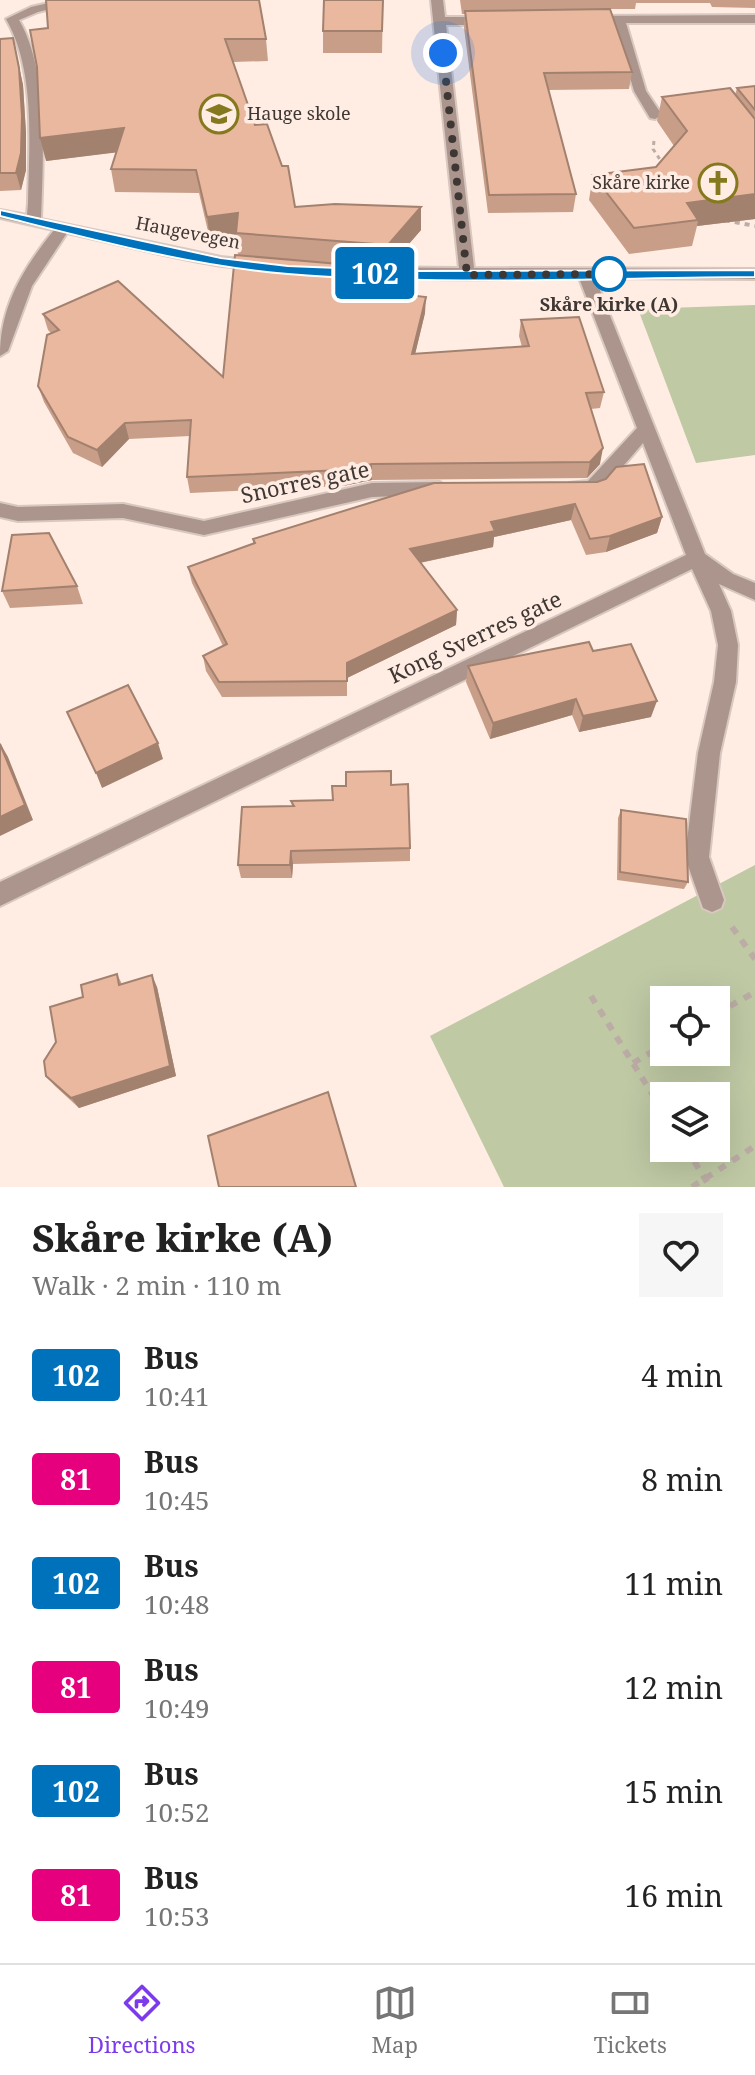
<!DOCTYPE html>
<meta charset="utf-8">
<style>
body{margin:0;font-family:"Noto Serif",serif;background:#f6f6f6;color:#222;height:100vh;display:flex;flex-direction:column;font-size:30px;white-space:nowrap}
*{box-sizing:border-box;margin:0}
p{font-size:26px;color:#767676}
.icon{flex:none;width:44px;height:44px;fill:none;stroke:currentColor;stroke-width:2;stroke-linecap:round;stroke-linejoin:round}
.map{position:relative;height:1187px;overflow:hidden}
.side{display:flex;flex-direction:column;background:#fff;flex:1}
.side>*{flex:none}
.badge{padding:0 16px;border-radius:6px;font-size:28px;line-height:52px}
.controls{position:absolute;left:650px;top:986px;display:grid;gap:16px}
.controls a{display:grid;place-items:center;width:80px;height:80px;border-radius:0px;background:#fff;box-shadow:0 8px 32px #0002;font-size:40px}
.you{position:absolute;width:40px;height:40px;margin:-20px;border:6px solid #fff;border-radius:50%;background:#1a73e8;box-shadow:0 0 0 12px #1a73e833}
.map>.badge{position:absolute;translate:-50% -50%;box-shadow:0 0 0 4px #fff}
.round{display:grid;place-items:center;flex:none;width:84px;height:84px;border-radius:0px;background:#f6f6f6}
.headline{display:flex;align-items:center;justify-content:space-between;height:136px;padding:0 32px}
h1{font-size:38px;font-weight:800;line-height:60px}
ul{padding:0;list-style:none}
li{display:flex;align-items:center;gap:24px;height:104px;padding:0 32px}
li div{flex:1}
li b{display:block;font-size:30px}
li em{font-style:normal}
li .badge{min-width:88px;font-weight:700;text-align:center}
.tabs{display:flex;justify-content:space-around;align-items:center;height:112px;border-top:2px solid #e0e0e0;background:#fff;font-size:22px;color:#767676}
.tabs a{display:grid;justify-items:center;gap:4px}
.tabs .selected{color:#7c3aed}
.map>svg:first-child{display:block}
</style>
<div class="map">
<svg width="755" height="1187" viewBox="0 0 755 1187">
<rect width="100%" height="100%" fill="#ffece3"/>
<g fill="#bfc9a4" fill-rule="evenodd">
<polygon points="755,305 755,455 696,463 638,309"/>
<path d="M755,865V1187H504L430,1036ZM664,1000H716V1052H664ZM664,1096H716V1148H664Z"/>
</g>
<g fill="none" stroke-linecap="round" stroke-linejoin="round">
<g stroke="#d8c8c0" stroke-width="4">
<g id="minor">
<path d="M62,0H85L38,12L19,20C49,71 43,160 41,219L221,257L258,261L266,266C250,279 97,239 67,233L32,286L8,351L0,356C0,306 23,269 54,230L0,218V210L27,215L28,203C29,145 36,71 6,19L31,7Z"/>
<polygon points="431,0 443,0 445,17 491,17 497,21 491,25 446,25 474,268 755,269 755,279 595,278 705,554 733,574 755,583 755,600 719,584 731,611 738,645 736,682 720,753 709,857 724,900 721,908 712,912 703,908 685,857 698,753 714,682 718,645 711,611 692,569 0,906 0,882 686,555 643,443 600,493 576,495 567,488 569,483 588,481 637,428 579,278 467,280 350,277 342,272 350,267 459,268"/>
<polygon points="755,15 755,23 626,23 646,91 662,115 655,119 650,118 634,91 614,23 587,24 581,20 587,16"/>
<polygon points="440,482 449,489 447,494 372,497 204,535 123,518 18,521 0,517 0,503 18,507 123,504 204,521 372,483"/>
</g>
</g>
<polyline stroke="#bbaca5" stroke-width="3" stroke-dasharray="4 4" stroke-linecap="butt" points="654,141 653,149 663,164"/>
<polyline stroke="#bbaca5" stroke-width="4" stroke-dasharray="5 5" stroke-linecap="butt" points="725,220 755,226"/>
<g stroke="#bbaca5" stroke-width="6" stroke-dasharray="8 8" stroke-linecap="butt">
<polyline points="732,927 755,959"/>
<polyline points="591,996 664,1113"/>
<polyline points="716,1014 755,992"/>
<polyline points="633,1063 664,1045"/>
<polyline points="686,1148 710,1187"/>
<polyline points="692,1187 755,1146"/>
</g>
<use href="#minor" fill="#ab958c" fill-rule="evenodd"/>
</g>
<g fill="#c89e89">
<polygon points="383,0 382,53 323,53 323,31"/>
<polygon points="460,0 755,0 755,8 712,7 710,3 636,3 635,9 603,9 632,72 629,89 549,90 576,194 573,212 488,213 464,28 465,14 462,14"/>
<polygon points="48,28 266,39 268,61 233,62 255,125 295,207 421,207 421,230 388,268 357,266 375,284 369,290 425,313 415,354 522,347 519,336 521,320 604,392 600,408 591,409 600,464 587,478 372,480 343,486 190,493 187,477 190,436 129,439 102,467 73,453 44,402 38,386 51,333 48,330 43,314 223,377 238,255 236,237 210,240 199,193 115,192 111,169 116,152 46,161"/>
<polygon points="13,38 23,85 26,133 26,170 21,190 0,191 0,39"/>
<polygon points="755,86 755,219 697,226 692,246 629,254 589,200 593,175 656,167 674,146 657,121 662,97 735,95 737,88"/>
<polygon points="434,483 662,517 657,533 606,552 586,555 571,520 494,537 493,547 420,563 457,610 456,625 347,678 347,696 222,697 206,671 203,656 223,646 192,583 188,567 253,544 253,539"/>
<polygon points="77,586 83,604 10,608 2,591"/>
<polygon points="593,651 651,717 579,732 572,715 490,739 466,682 468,666"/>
<polygon points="391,785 410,848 410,861 293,864 292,878 241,878 238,865 292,806 291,801 333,800"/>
<polygon points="621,810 688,882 684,889 617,880 618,818"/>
<polygon points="117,974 122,984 157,987 176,1076 79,1108 55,1086 46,1076 83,997"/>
</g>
<g fill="#a3816f">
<polygon points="13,38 23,85 26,133 26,170 21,190 16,173"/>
<polygon points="124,128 128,151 46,161 40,138"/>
<polygon points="755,194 755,219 697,226 698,220 687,203"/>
<polygon points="421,207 421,230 388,268 388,245"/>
<polygon points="238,213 236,237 210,240 207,217"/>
<polygon points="375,267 375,284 356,305 356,289"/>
<polygon points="426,297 425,313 411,371 412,354"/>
<polygon points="125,423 129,439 102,467 97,450"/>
<polygon points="603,448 600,464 587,478 590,462"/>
<polygon points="372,464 372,480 343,486 342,470"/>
<polygon points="575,504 571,520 494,537 493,547 409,565 410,549 491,522"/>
<polygon points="662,517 657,533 606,552 610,536"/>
<polygon points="457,610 456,625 347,678 347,696 347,663"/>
<polygon points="576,699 572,715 490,739 493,723"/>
<polygon points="657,701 651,717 579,732 583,716"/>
<polygon points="0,743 8,757 33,820 0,836"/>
<polygon points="158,743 163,759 102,788 96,773"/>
<polygon points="291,851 293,864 292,878 290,865"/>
<polygon points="152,975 157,987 176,1076 79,1108 71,1098"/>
</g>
<g fill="#e9b89f" stroke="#a3816f" stroke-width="2">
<polygon points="46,0 259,0 266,39 225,39 255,125 267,124 282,166 288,166 295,207 335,204 421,207 388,245 236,233 238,213 207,217 196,170 111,169 124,128 40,138 37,67 30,30 48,28"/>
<polygon points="324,0 383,0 382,31 323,31"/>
<polygon points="610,9 632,72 544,73 576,194 489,195 465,11"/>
<polygon points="13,38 19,68 22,116 21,153 16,173 0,173 0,39"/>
<polygon points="755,86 755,110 737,88"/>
<polygon points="730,88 755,119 755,194 687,203 698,220 634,228 593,175 656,167 687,131 662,97"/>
<polygon points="235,255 375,267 356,289 426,297 412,354 529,346 521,320 579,317 604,392 586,393 603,448 590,462 372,464 342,470 187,477 191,420 125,423 97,450 68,437 38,386 47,335 59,330 43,314 118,281 223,377"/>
<polygon points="644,464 662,517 610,536 590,539 575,504 491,522 495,531 410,549 457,610 347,663 347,681 219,682 203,656 227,644 188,567 255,543 253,539 434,483 597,482 606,479 616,467"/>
<polygon points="49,533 77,586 2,591 12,535"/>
<polygon points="589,642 593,651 631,644 657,701 583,716 576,699 493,723 468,666"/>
<polygon points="128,685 158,743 96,773 67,712"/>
<polygon points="0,744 25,805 0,817"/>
<polygon points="391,771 391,785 408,784 410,848 291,851 290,865 238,865 242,807 294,806 291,801 333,800 332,786 346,786 346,772"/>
<polygon points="621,810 686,819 688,882 620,872"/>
<polygon points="117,974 119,985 152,975 170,1066 71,1098 46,1076 44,1061 56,1042 50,1007 83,997 81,985"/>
<polygon points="328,1092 356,1187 219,1187 208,1136"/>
</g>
<path fill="#0072bc" stroke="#fff" stroke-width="2" d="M0,210L221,258L288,266L414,271L755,270V277C602,278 440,286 288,274C190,266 91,239 0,216Z"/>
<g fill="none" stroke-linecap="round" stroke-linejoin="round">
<polyline stroke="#3e3734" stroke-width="8" stroke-dasharray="0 14.4" points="443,53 467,275 614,274 609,274"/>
</g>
<defs>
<g id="school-ring" transform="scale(2)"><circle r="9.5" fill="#ffece3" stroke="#84791e" stroke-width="1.5"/><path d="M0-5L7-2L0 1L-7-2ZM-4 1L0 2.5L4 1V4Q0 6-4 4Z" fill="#84791e"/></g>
<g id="church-ring" transform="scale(2)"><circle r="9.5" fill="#ffece3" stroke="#84791e" stroke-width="1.5"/><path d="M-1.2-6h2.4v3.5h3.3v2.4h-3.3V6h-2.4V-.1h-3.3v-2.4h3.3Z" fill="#84791e"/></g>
</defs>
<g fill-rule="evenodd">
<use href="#school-ring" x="219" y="114"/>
<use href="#church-ring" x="718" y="183"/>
</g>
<circle fill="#fff" stroke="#0072bc" stroke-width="4" cx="609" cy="274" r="16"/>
<g text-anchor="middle" stroke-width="7" stroke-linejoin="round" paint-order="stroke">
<g font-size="18" fill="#3e3734" stroke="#ffece3" text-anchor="start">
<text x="247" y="120">Hauge skole</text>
<text x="690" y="189" text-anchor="end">Skåre kirke</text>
</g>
<g font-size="18" fill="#3e3734" stroke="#ffece3">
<text transform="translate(188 233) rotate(11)" y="6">Haugevegen</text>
</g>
<g font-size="18" font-weight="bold" fill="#3e3734" stroke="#ffece3">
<text x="609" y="311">Skåre kirke (A)</text>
</g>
<g font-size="22" fill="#3e3734" stroke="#ffece3">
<text transform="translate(305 482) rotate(-12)" y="8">Snorres gate</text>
<text transform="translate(475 637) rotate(-25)" y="8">Kong Sverres gate</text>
</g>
</g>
</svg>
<div class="controls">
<a><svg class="icon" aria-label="locate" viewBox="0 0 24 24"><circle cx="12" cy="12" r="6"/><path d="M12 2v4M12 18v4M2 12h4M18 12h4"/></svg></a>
<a><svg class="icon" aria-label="layers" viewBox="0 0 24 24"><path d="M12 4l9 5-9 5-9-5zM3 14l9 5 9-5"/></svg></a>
</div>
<div class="you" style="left:443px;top:53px"></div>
<b class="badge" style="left:375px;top:273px;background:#0072bc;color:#fff">102</b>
</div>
<section class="side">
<div class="headline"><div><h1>Skåre kirke (A)</h1><p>Walk · 2 min · 110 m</p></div><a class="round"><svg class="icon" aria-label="heart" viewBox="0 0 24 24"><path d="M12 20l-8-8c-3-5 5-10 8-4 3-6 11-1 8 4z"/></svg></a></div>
<ul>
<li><span class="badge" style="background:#0072bc;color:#fff">102</span><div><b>Bus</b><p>10:41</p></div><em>4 min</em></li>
<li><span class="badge" style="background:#e6007e;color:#fff">81</span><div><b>Bus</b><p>10:45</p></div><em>8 min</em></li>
<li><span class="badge" style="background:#0072bc;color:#fff">102</span><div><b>Bus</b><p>10:48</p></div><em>11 min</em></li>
<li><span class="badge" style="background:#e6007e;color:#fff">81</span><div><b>Bus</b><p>10:49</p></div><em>12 min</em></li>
<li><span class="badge" style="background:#0072bc;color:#fff">102</span><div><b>Bus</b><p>10:52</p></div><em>15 min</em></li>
<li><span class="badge" style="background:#e6007e;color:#fff">81</span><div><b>Bus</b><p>10:53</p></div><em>16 min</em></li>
</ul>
</section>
<nav class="tabs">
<a class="selected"><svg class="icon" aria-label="directions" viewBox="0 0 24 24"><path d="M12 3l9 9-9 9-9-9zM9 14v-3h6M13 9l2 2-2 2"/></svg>Directions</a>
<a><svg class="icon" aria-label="map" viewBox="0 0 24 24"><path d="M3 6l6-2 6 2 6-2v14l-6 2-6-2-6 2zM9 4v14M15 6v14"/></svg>Map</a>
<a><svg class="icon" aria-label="tickets" viewBox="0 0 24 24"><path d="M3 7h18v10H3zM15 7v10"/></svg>Tickets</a>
</nav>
